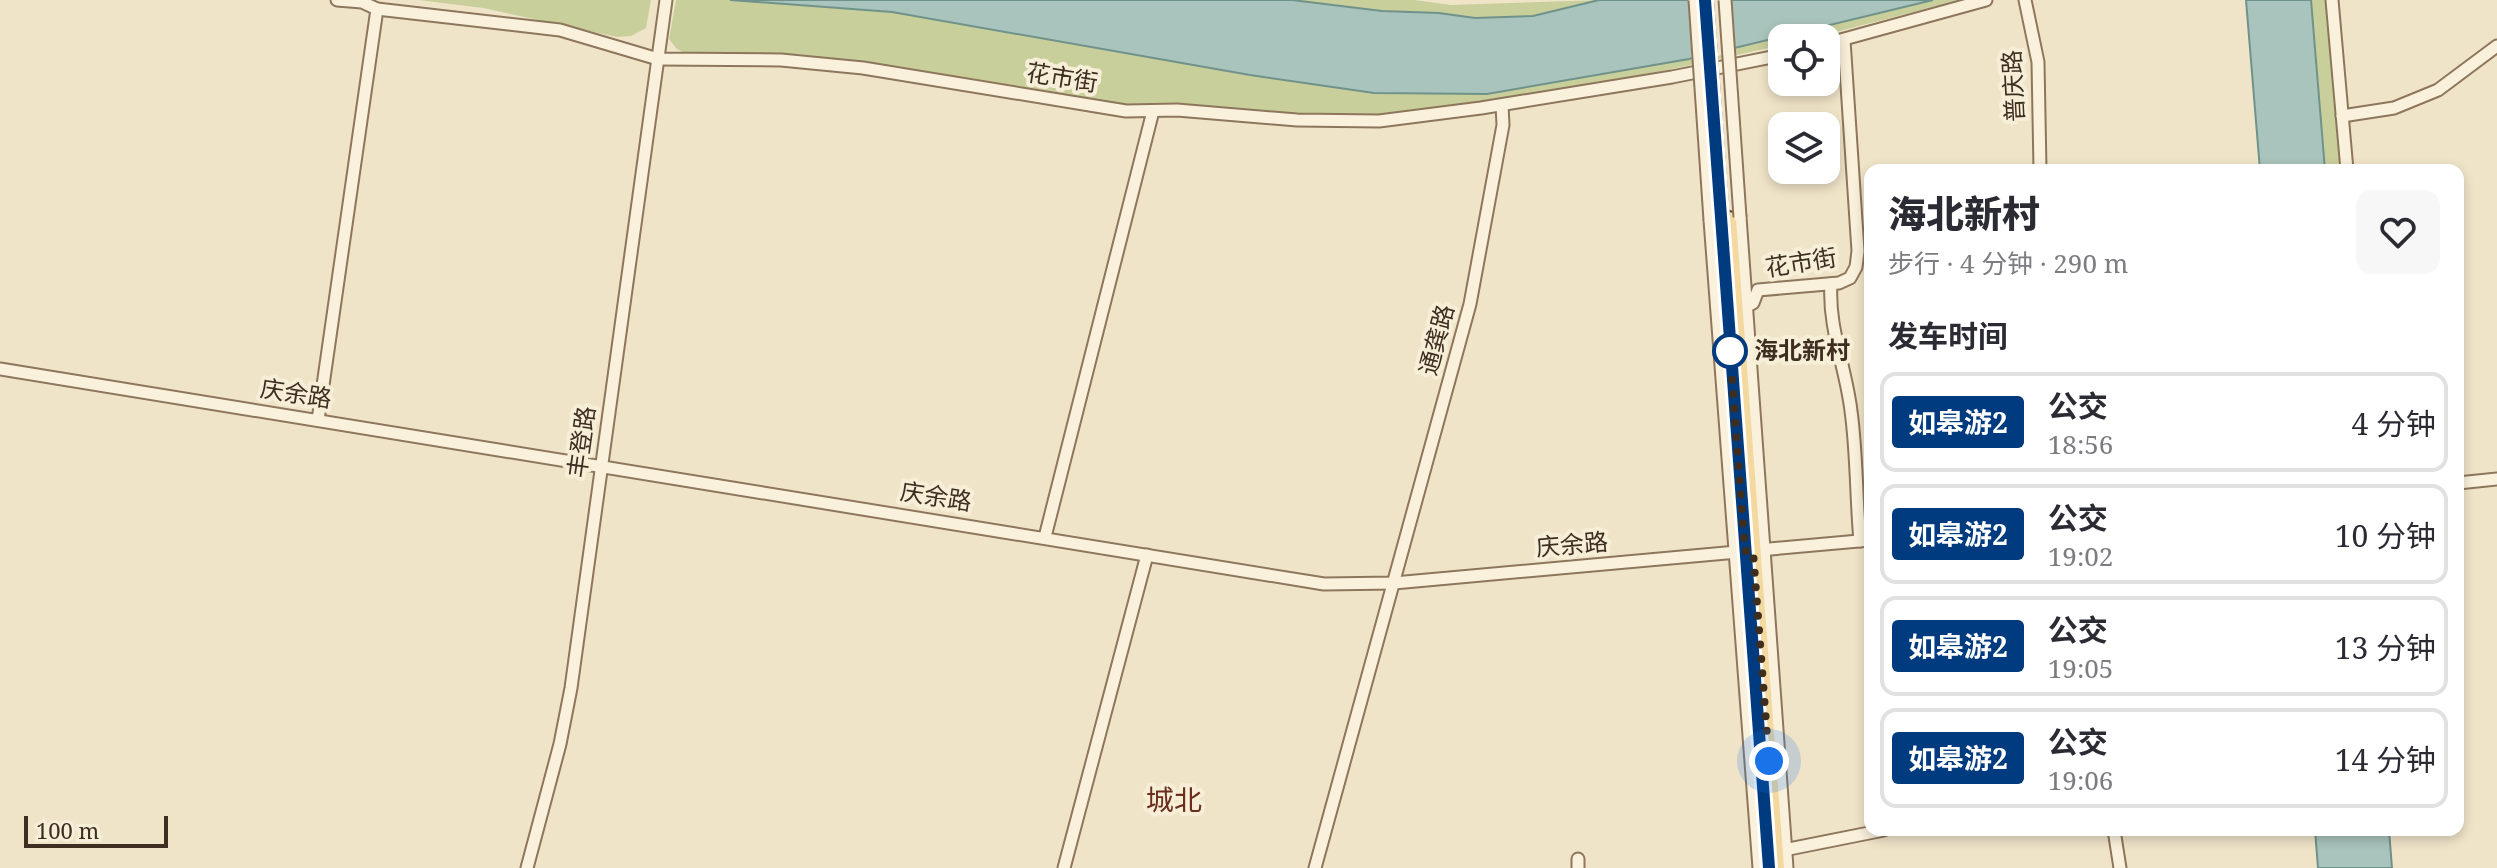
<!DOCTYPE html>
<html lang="zh">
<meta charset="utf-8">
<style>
body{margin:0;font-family:"Noto Serif","Noto Sans SC",serif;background:#f7f7f7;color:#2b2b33;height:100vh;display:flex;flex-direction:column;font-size:30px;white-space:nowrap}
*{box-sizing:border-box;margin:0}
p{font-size:26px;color:#7c7c81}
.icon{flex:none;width:44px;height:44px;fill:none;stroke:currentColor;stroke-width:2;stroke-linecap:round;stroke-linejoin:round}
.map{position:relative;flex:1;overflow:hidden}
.side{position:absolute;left:1864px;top:164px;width:600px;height:672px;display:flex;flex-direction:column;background:#fff;border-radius:16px;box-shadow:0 4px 12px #0003}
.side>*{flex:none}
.badge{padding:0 16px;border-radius:6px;font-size:28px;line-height:52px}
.fabs{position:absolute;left:1768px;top:24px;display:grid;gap:16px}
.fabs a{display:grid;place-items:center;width:72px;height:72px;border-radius:16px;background:#fff;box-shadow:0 4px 12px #0003;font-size:40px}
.scale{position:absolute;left:24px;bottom:20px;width:144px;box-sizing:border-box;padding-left:8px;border:4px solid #3d2e20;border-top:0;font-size:22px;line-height:28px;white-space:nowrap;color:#3d2e20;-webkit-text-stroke:6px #f7eed8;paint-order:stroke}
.you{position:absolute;width:40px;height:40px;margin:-20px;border:6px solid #fff;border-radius:50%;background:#1a73e8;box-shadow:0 0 0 12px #1a73e833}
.map>.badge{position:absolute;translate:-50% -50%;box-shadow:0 0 0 4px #fff}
h2{padding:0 24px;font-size:30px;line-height:72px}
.round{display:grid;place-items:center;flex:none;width:84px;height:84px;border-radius:16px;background:#f7f7f7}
.overview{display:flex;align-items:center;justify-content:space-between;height:136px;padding:0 24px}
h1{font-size:38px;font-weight:800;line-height:60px}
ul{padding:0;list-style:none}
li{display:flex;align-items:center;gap:24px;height:100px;margin:0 16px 12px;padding:0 8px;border:4px solid #e1e1e2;border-radius:16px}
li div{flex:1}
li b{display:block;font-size:30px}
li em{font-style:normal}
li .badge{min-width:88px;font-weight:700;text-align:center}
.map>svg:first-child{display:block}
</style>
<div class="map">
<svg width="2497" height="868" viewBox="0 0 2497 868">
<rect width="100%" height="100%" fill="#f0e4c8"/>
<g fill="#c9cf9b">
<polygon points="419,0 651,0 646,28 631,36 617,37 483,8"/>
<path d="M676,0H730L892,12L1250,75L1374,93L1487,94L1689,59L1933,0H1961L1812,38H1782V45C1638,77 1493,107 1345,118C1331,119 1316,116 1303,115C1245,111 1184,99 1127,107L799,54L687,55L676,48L669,39Z"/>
<polygon points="1292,0 1414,0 1451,5 1599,0 1533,16 1475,18 1439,13 1382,11"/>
<polygon points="2311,0 2326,0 2340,170 2325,170"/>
</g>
<g fill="#a9c4bc" stroke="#6f938a" stroke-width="2">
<polygon points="730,0 1292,0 1382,11 1439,13 1475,18 1533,16 1599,0 1933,0 1689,59 1487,94 1374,93 1250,75 892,12"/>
<polygon points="2246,0 2311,0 2325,170 2260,170"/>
<polygon points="2315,830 2389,830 2392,868 2318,868"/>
</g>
<polygon fill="#f0e4c8" points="1688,0 1731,0 1735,52 1692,62"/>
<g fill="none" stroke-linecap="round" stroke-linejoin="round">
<g stroke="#8d765c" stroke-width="15">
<g id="minor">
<polyline points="337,0 362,2 377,9 560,30 658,59 781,60 863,68 1126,111 1177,110 1297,120 1379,121 1481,108 1672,77 1782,55"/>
<polyline points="2025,0 2038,62 2040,170"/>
<polyline points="2332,0 2347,170"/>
<polyline points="1826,44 1986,0"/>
<polyline points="2342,116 2394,108 2438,90 2497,46"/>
<polyline points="1740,217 1787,868"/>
<polyline points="1710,220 1759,868"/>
<path d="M1831,284C1828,328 1846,368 1851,411C1857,454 1856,498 1860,541"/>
<polyline points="1745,307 1753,303 1758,290 1839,283 1850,278 1856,267 1858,251 1844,40"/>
<polyline points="0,369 1324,584 1394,583 1870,540"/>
<polyline points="318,420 377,9"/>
<polyline points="2458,483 2497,479"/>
<polyline points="1045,537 1153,111"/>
<polyline points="2114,830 2120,868"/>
<polyline points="1779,851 1884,830"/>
<polyline points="1578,859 1578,868"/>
<polyline points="527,868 560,744 571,688 666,0"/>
<polyline points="1064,868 1147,555"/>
<polyline points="1315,868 1470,304 1503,125 1502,105"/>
</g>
</g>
<g stroke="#5b4430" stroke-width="18">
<polyline id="major" points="1729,219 1777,868"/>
</g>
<use href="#minor" stroke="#faf1dc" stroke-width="11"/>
<use href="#major" stroke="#f3d9a0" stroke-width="14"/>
<g stroke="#8d765c" stroke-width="15" stroke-linecap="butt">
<g id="minor-bridge">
<polyline points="1695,0 1710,220"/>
<polyline points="1725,0 1740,217"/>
</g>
</g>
<g stroke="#5b4430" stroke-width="18" stroke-linecap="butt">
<polyline id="major-bridge" points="1705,0 1721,220"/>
</g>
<use href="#minor-bridge" stroke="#faf1dc" stroke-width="11"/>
<use href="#major-bridge" stroke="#f3d9a0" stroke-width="14"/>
</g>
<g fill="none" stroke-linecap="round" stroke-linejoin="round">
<g stroke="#fff" stroke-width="18">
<polyline id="line" points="1705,0 1769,868"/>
</g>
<use href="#line" stroke="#003b80" stroke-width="12"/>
<polyline stroke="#3d2e20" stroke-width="8" stroke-dasharray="0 14.4" points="1730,351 1745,551 1753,551 1769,761"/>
</g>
<circle fill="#fff" stroke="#003b80" stroke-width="4" cx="1730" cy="351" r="16"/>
<g text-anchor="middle" stroke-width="8" stroke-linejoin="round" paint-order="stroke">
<g font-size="24" fill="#3d2e20" stroke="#f7eed8">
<text transform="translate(1062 78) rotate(9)" y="8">花市街</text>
<text transform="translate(2014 86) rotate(-93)" y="8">普庆路</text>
<text transform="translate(1801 263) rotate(-9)" y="8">花市街</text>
<text transform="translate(1437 340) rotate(-75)" y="8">通龚路</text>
<text transform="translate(296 394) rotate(9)" y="8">庆余路</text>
<text transform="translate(582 442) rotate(-82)" y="8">丰登路</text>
<text transform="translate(936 497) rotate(9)" y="8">庆余路</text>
<text transform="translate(1572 545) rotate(-5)" y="8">庆余路</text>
</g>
<g font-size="24" font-weight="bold" fill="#3d2e20" stroke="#f7eed8" text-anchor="start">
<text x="1754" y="359">海北新村</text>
</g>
<g font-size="28" fill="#6b2e1e" stroke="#f7eed8">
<text x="1174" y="810">城北</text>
</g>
</g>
</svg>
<div class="fabs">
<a><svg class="icon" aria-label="locate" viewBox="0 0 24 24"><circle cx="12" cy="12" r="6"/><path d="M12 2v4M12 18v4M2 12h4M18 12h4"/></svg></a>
<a><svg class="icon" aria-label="layers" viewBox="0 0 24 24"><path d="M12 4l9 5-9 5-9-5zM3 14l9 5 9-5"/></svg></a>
</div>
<div class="scale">100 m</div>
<div class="you" style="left:1769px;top:761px"></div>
<section class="side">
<div class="overview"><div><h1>海北新村</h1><p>步行 · 4 分钟 · 290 m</p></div><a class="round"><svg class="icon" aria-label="heart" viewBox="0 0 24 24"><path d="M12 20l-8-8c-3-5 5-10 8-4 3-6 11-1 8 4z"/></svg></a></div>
<h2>发车时间</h2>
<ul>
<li><span class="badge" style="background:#003b80;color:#fff">如皋游2</span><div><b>公交</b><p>18:56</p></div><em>4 分钟</em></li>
<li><span class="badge" style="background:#003b80;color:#fff">如皋游2</span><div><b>公交</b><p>19:02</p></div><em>10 分钟</em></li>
<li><span class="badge" style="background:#003b80;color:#fff">如皋游2</span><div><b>公交</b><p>19:05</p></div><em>13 分钟</em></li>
<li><span class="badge" style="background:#003b80;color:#fff">如皋游2</span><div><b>公交</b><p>19:06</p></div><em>14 分钟</em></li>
</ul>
</section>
</div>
